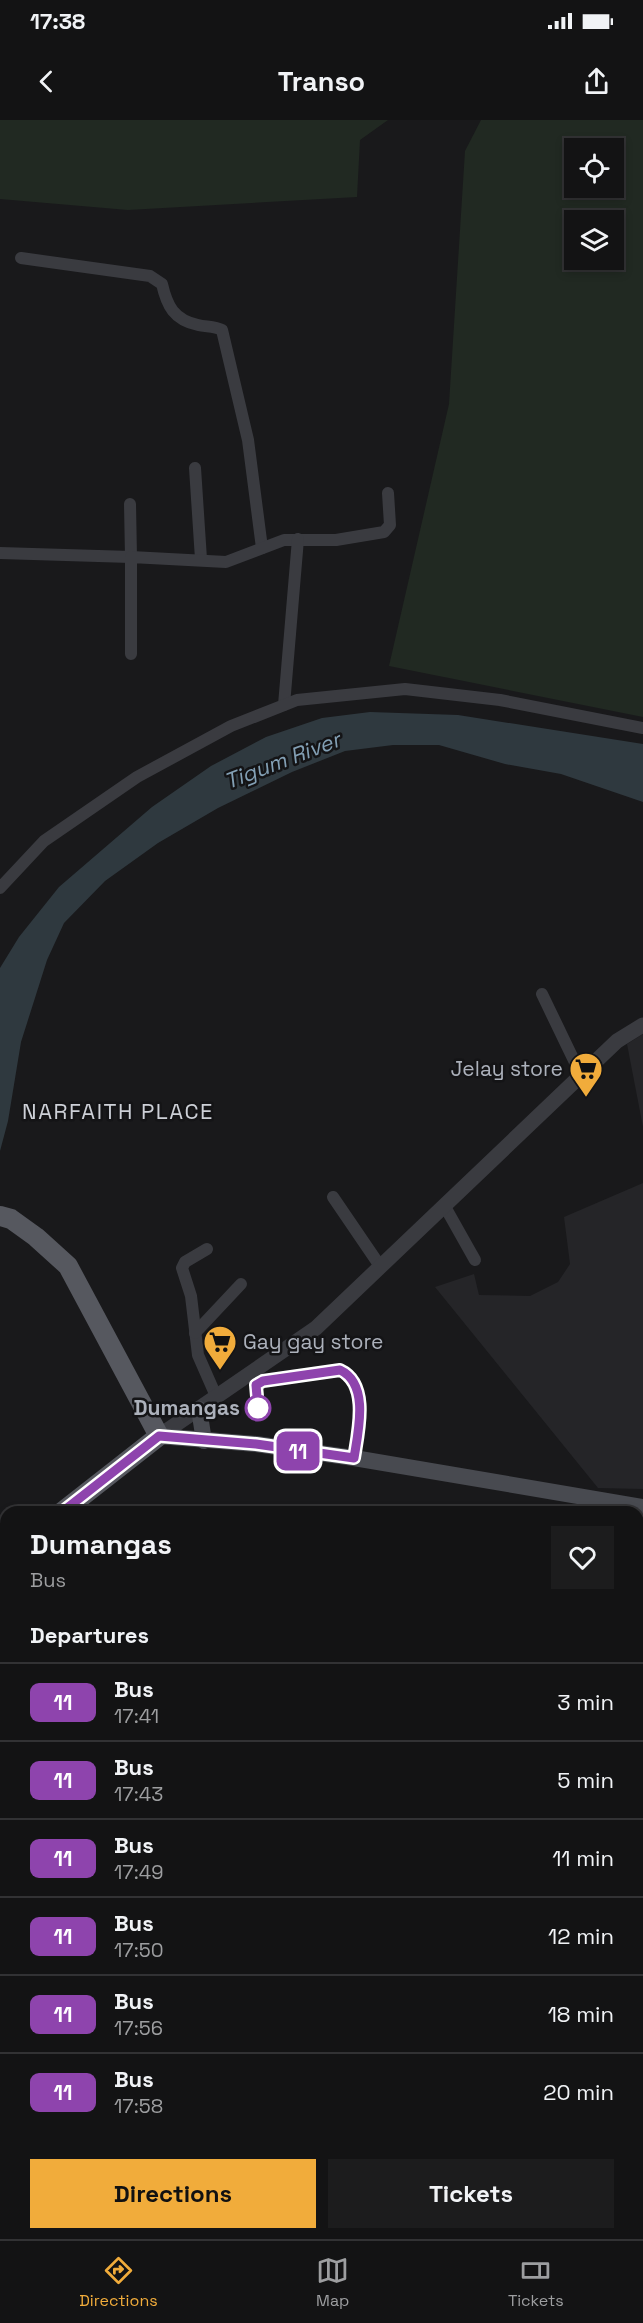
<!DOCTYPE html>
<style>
body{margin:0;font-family:"Space Grotesk",sans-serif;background:#1c1c1d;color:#f1f3f6;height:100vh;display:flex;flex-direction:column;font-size:22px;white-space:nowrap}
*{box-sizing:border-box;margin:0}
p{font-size:20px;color:#9d9ea0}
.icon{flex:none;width:33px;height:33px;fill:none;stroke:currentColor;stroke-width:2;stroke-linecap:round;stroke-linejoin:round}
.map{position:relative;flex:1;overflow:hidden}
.panel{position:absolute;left:0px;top:1386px;width:644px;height:734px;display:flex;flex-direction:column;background:#131314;border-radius:18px 18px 0 0;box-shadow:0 3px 9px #0003,0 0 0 2px #323234}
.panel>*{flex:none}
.badge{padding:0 12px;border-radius:9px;font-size:21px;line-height:39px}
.fabs{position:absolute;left:564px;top:18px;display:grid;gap:12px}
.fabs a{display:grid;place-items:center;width:60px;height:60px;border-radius:0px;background:#131314;box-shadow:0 3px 9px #0003,0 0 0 2px #323234;font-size:30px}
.map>.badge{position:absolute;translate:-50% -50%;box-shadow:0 0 0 3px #fff}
h2{padding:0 30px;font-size:22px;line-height:54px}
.round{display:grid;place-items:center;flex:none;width:63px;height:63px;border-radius:0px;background:#1c1c1d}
.overview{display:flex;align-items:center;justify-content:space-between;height:102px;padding:0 30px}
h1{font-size:28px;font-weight:800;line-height:45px}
.cta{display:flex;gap:12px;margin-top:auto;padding:12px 30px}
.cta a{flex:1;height:69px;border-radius:0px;background:#f1ac3b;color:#111;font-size:24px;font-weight:800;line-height:69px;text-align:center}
.cta a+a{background:#1c1c1d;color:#f1f3f6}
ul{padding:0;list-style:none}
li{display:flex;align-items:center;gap:18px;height:78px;padding:0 30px;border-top:2px solid #323234}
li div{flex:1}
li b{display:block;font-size:22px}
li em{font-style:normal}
li .badge{min-width:66px;font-weight:700;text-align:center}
.status{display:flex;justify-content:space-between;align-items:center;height:42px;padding:0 30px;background:#131314;direction:ltr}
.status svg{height:16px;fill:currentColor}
header{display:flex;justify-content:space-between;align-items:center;height:78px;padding:0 30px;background:#131314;font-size:27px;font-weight:800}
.dock{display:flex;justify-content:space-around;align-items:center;height:84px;border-top:2px solid #323234;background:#131314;font-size:16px;color:#9d9ea0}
.dock a{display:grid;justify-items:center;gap:3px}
.dock .selected{color:#f1ac3b}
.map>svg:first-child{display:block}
</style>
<div class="status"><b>17:38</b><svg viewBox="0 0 49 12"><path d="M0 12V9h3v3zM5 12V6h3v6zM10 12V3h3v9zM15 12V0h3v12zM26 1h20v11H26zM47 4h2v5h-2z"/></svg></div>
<header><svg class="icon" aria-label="back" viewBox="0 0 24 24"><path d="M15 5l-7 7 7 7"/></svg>Transo<svg class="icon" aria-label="share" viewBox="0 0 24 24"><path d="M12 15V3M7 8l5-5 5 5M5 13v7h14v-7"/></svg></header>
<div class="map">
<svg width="643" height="2119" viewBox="0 0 643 2119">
<rect width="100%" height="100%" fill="#19191b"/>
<g fill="#252528">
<polygon points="643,914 643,1007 627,924"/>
<polygon points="643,1063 643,1369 598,1368 435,1167 474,1154 479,1175 530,1176 558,1162 570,1144 564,1097"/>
</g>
<g fill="#212922" fill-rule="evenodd">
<polygon points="0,0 388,0 360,20 357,77 128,90 0,79"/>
<path d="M481,0H643V597L389,546L449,284L465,31ZM574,28H614V68H574ZM574,100H614V140H574Z"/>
</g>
<g fill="#2f393f">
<polygon points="370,592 458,595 643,624 643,682 561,654 505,644 439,625 393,625 345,631 292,652 218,688 158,723 105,761 64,803 47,840 21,922 8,1001 0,1031 0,848 19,817 59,767 152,687 211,646 266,617 322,598"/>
<polygon points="643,1860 643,2060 638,2053 638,1864"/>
</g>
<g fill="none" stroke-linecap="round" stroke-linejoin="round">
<g stroke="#3a3b40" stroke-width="12">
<path d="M21,138L150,156L162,164C167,186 174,200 198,205C206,207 215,206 222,210L248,320L262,428"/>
<polyline points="195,348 201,439"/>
<polyline points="0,433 131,437 130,384"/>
<polyline points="131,534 131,437 226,442 284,420 336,420 384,412 390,405 388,373"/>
<polyline points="284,585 298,419"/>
<polyline points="0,768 44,721 137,657 231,606 297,580 405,569 500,580 643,608"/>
<polyline points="542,874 581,955"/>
<polyline points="333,1077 380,1146"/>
<polyline points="444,1085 475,1140"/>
<polyline points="207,1129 185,1142 182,1148 191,1176 198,1235 216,1276"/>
<polyline points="195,1213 241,1164"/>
<polyline points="638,1491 643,1492"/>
<polyline points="0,1505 3,1440"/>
<polyline points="0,1595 6,1595"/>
<polyline points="638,1642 643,1643"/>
<polyline points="0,1747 6,1748"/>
<polyline points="0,1974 6,1973"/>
<polyline points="572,2114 578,2119"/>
<polyline points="75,2119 76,2114"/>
<polyline points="379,2119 380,2114"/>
<polyline points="551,2119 553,2114"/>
</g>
<g stroke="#3a3b40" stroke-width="15">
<polyline points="159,1316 316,1208 617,921 643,905"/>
<polyline points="638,1815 643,1811"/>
<polyline points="452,2119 454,2114"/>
</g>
<g stroke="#484a50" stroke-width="16">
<polyline points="199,1289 204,1321"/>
<polyline points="159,1316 256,1324 354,1338 643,1387"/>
</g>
<g stroke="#56585f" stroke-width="20">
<polyline points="0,1096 11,1099 36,1117 68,1146 159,1316 62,1392"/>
<polyline points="0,1442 6,1437"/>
</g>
</g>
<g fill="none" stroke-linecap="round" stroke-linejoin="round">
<g stroke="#fff" stroke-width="14">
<path id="line" d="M62,1392L159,1316L256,1324L354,1338C358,1312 370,1264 340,1250L263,1261L256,1265L258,1288"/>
</g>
<use href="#line" stroke="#8e44ad" stroke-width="9"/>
</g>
<defs>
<g id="supermarket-pin" transform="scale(1.725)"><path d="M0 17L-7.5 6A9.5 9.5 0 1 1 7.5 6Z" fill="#f1ac3b" stroke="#141416"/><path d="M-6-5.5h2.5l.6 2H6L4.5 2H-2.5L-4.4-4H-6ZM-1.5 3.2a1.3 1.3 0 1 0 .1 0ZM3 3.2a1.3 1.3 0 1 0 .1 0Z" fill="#111"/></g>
</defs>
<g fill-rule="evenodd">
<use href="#supermarket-pin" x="586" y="949"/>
<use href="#supermarket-pin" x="220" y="1222"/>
</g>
<circle fill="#fff" stroke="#8e44ad" stroke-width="3" cx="258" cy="1288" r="12"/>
<g text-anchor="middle" stroke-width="5" stroke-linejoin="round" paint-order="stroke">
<g font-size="21" fill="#acb1bb" stroke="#141416" text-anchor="end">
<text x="563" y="956">Jelay store</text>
<text x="243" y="1229" text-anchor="start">Gay gay store</text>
</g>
<g font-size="21" font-weight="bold" fill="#acb1bb" stroke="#141416" text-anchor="end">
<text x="240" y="1295">Dumangas</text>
</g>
<g font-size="22" font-style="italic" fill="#83a0b5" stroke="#141416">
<text transform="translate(282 640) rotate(-21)" y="8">Tigum River</text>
</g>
<g font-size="22" letter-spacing="1.5" fill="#cdd0d7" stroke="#141416">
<text x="118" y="999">NARFAITH PLACE</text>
</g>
</g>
</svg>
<div class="fabs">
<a><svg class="icon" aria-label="locate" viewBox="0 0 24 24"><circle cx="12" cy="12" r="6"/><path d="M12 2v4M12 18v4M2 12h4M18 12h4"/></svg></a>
<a><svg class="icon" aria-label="layers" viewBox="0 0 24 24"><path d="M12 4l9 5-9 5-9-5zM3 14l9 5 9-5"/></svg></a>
</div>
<b class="badge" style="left:298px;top:1331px;background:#8e44ad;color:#fff">11</b>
<section class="panel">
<div class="overview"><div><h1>Dumangas</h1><p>Bus</p></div><a class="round"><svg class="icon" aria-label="heart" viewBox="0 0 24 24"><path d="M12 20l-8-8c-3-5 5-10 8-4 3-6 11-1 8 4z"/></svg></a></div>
<h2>Departures</h2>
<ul>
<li><span class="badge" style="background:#8e44ad;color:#fff">11</span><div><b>Bus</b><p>17:41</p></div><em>3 min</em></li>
<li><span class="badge" style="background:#8e44ad;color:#fff">11</span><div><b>Bus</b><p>17:43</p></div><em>5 min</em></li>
<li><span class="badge" style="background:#8e44ad;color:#fff">11</span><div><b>Bus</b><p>17:49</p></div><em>11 min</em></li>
<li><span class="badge" style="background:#8e44ad;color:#fff">11</span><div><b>Bus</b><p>17:50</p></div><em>12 min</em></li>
<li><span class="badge" style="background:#8e44ad;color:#fff">11</span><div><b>Bus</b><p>17:56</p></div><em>18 min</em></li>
<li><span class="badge" style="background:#8e44ad;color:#fff">11</span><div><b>Bus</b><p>17:58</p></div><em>20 min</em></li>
</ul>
<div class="cta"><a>Directions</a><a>Tickets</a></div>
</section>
</div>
<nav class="dock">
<a class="selected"><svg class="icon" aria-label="directions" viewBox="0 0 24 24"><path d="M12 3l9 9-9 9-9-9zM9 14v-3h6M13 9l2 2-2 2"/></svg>Directions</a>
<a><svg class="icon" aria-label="map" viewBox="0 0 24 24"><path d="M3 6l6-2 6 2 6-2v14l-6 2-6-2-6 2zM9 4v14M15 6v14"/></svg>Map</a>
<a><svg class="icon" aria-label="tickets" viewBox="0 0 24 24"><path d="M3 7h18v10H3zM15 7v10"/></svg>Tickets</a>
</nav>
